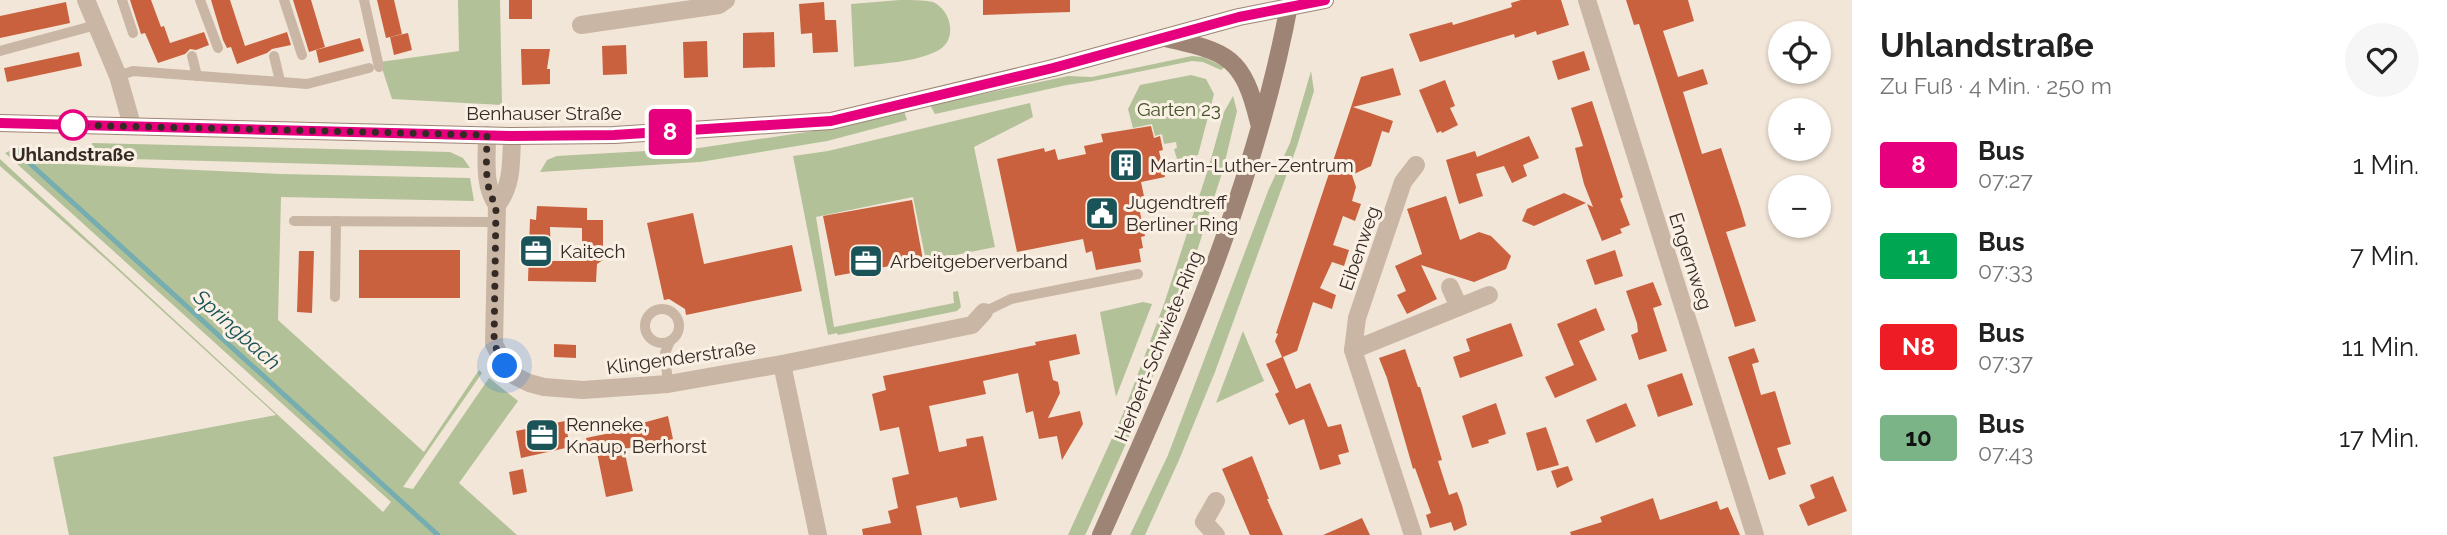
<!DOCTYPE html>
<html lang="de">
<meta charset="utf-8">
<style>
body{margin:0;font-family:Raleway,sans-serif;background:#f6f6f6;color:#222;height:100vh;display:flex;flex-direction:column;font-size:26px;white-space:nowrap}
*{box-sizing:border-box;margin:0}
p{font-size:23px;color:#767676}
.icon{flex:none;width:38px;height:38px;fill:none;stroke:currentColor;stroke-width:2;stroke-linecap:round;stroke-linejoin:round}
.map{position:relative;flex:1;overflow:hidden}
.sheet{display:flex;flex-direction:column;background:#fff;width:595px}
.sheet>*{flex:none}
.badge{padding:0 14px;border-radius:5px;font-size:24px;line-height:46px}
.buttons{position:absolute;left:1768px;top:21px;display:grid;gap:14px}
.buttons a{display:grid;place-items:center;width:63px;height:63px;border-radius:50%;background:#fff;box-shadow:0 2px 5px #0004;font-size:35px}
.you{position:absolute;width:35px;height:35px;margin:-18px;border:5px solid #fff;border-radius:50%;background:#1a73e8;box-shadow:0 0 0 10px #1a73e833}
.map>.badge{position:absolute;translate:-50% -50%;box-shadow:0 0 0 4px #fff}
.round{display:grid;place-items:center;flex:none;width:74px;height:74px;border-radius:37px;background:#f6f6f6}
.headline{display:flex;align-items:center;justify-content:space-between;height:119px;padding:0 28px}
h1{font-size:33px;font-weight:700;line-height:52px}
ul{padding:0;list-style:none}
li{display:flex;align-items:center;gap:21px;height:91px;padding:0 28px}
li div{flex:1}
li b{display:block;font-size:26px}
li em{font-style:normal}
li .badge{min-width:77px;font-weight:700;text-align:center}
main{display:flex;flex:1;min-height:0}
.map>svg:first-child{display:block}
</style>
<main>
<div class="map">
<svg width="1852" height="535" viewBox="0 0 1852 535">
<rect width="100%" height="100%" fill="#f2e6d8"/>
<g fill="#b3c198">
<polygon points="458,0 500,0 502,105 392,99 380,62 459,51"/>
<path d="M900,0C911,0 923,0 933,2C951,10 958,39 939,50C915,63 881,63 854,67L851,4Z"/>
<polygon points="1192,56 1203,57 1225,67 1221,70 1203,62 1192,61 1093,81 1067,85 935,114 930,105 1068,76 1092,77"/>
<polygon points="1311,71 1314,91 1297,146 1215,372 1179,460 1145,535 1130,535 1168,455 1268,191 1290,143"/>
<polygon points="1191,75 1206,79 1214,94 1198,155 1177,159 1174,149 1177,148 1176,142 1164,144 1162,134 1155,136 1152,124 1133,128 1128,109 1140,85"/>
<polygon points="1233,96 1237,111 1223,170 1179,307 1136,421 1088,529 1085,535 1068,535 1123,414 1164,304 1209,166 1224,112"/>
<polygon points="1030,103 1033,117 974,147 995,247 926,261 913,197 816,217 834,327 954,303 953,292 958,291 961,307 957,311 838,335 837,333 828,335 793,156 828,151"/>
<polygon points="904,111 907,120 827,141 700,162 540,172 547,160 557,156 699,148 827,129"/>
<polygon points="92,143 450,152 463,158 470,168 91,158"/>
<polygon points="19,147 68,164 281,174 470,178 474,201 281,197 278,320 424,452 479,370 482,373 403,487 413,489 489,378 518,401 459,483 517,535 69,535 53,457 276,415 109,262 0,166 0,159 383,512 391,502 5,153"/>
<polygon points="1143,302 1152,304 1116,397 1100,312"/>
<polygon points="1243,331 1264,381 1216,403"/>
</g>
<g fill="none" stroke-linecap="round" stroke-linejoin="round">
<polyline stroke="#76adb0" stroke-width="5" points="14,149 438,535"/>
</g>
<g fill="#ca613e" fill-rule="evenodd">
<polygon points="130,0 151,0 161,27 164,26 170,43 204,32 209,45 196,50 190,49 185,54 158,63 145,33 141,34"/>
<polygon points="211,0 230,0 245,46 287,32 291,45 272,49 267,53 237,64 231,47 227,48 223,40"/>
<polygon points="293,0 311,0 325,47 309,52"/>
<polygon points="377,0 394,0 402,34 386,38"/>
<rect x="509" y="0" width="23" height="19"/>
<polygon points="983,0 1070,0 1070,12 983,15"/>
<polygon points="1521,0 1561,0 1569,25 1537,35 1536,31 1515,38 1514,34 1420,62 1409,34 1452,22 1453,25 1496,12 1512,7 1511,3"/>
<polygon points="1626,0 1688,0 1694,21 1663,31 1678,77 1703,69 1708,84 1683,92 1702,154 1721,148 1741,209 1746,226 1726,232 1756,321 1735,327 1639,24 1634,25"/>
<polygon points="66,2 70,23 0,38 0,16"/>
<polygon points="824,2 825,20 836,20 838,52 813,53 812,33 801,34 799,4"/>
<polygon points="774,32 775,67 743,68 743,33"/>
<polygon points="408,33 412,50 394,55 390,37"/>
<polygon points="360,38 364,51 319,63 316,50"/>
<polygon points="707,41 708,77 684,78 683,42"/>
<polygon points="626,45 627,74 603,75 602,46"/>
<polygon points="521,49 550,49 547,69 550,69 550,84 522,85"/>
<polygon points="1584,51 1590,70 1558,80 1552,61"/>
<polygon points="79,52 82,66 7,82 4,68"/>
<polygon points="1393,68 1401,95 1353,107 1393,121 1389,133 1382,131 1371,166 1352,175 1356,187 1352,201 1361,204 1355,221 1343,216 1333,245 1349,250 1344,266 1332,262 1320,288 1336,295 1332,309 1313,302 1297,351 1283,357 1296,389 1310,383 1328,427 1341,424 1349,452 1338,455 1341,464 1320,470 1304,419 1289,425 1275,394 1279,392 1266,364 1282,357 1275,341 1278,334 1276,333 1361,77"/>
<polygon points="1445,80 1455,106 1450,108 1458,125 1442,133 1441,131 1437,133 1419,90"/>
<polygon points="1592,101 1623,197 1620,199 1630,225 1620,229 1622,233 1602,241 1587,204 1593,207 1584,184 1575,148 1583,146 1571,108"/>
<polygon points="1151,126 1154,138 1160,136 1163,150 1159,151 1165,177 1141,182 1145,201 1138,203 1145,236 1141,237 1143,248 1139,249 1141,262 1096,270 1092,251 1086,253 1083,239 1017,252 997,159 1044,148 1045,152 1055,149 1058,160 1086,154 1084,146 1103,142 1101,134"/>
<polygon points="1529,136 1539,158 1523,165 1527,176 1512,183 1504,166 1476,174 1483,196 1459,204 1446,160 1475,151 1477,157"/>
<polygon points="1564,193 1586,203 1534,226 1522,221 1527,209"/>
<polygon points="1446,196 1460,240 1479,232 1491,236 1511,256 1506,269 1474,282 1421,265 1437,299 1407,314 1397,295 1406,291 1395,266 1422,254 1407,209"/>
<polygon points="912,200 923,260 835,276 823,216"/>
<path d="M537,206L587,208V220H603V260L597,264L596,282L528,281L530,219L536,220ZM550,227L582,228V261H551Z"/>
<polygon points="693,213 704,264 792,245 802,291 686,315 685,309 669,299 664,300 647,223"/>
<rect x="359" y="250" width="101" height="48"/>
<polygon points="1615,250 1623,276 1595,285 1586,260"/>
<polygon points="299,251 314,251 312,313 297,312"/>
<polygon points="1653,282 1662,305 1653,308 1667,351 1639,360 1631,335 1638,332 1637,323 1626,291"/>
<polygon points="1596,308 1605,330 1579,341 1597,380 1555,398 1545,377 1574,365 1557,324"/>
<polygon points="1511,323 1523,356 1460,378 1453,357 1470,351 1466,339"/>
<polygon points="1076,334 1080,354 1049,361 1053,380 1058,382 1060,393 1048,418 1080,411 1083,424 1062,460 1057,436 1039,439 1033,411 1026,413 1018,373 983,381 986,394 929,406 939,452 967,446 966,439 983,436 997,500 960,508 957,497 916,506 922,535 863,535 862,529 891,523 888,511 898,508 892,478 909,474 899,427 880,431 872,394 886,390 883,376 1036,345 1035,342"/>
<polygon points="554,344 576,345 576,358 554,357"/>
<polygon points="1754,348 1759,362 1752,364 1761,395 1775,391 1791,444 1777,448 1786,474 1769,480 1728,357"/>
<polygon points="1405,349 1418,387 1420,387 1442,460 1438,461 1449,495 1457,492 1462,505 1467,525 1454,531 1451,522 1430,528 1426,515 1431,513 1415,468 1413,469 1387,378 1379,358"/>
<polygon points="1682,373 1693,405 1658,417 1647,385"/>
<polygon points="1496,403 1506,434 1488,440 1489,443 1472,448 1462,416"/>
<polygon points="1626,403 1636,426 1596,443 1586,420"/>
<polygon points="668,416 673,439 624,449 633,491 606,497 597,453 590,454 586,438 620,431 620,429"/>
<polygon points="565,421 570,447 521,458 516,431"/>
<polygon points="1546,427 1559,465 1537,471 1526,433"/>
<polygon points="1252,456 1269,499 1267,499 1283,535 1250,535 1222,469"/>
<polygon points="1568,466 1573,480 1557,488 1551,471"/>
<polygon points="523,469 527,492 513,495 509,472"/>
<polygon points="1833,476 1847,511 1808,526 1799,505 1815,498 1810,485"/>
<polygon points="1653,498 1660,520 1717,501 1720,510 1728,507 1740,535 1571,535 1570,532 1602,522 1600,517"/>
<polygon points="1362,518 1370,535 1323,535"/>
</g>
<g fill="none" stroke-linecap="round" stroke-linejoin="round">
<g stroke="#cab6a4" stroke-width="10">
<polyline points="122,0 133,33"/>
<polyline points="200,0 218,48"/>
<polyline points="284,0 302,55"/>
<polyline points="364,0 379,67"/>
<polyline points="0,51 96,25"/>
<polyline points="192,56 197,76"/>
<polyline points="274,56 280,81"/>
<polyline points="118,76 133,71 307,84 369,68"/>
<polyline points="294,221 495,222"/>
<polyline points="335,297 336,221"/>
<circle cx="662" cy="326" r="17"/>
<polyline points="984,312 1011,299 1138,274"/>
<polyline points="668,384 665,353 670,341"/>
</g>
<g stroke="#cab6a4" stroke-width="18">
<polyline points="86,0 118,76 132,125"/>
<polyline points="1587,0 1755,535"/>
<polyline points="581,25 719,5 726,0"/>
<path d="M487,135C487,158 483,186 497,205"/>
<path d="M512,136C511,160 513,185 497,205L494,344L505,366L515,376L529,383L544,387L583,390L668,384L782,364L972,325L984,312"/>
<polyline points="1450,287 1459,307"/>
<polyline points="1353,350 1489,295"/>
<polyline points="782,364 818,535"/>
<polyline points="1216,535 1204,522 1216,501"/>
<polyline points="1413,535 1353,350 1357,318 1403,182 1416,165"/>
</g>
<g stroke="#9e8475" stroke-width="18">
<path d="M1165,38C1229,52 1243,57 1259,123"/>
<polyline points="0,123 512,136 614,135 831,121 1053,68 1239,17 1325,0"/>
<path d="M1101,535C1178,362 1256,187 1290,0"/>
</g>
</g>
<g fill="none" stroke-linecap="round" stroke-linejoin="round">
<g stroke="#fff" stroke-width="16">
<polyline id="line" points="0,123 512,136 614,135 831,121 1053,68 1239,17 1325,0"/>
</g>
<use href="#line" stroke="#e6007e" stroke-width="10"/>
<path stroke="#352b26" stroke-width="7" stroke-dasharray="0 12.6" d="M73,125L487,135C487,158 483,186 496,205L494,344L505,366"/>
</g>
<defs>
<g id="building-square" transform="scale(1.75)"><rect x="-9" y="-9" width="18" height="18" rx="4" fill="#1a5358" stroke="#faf0e4"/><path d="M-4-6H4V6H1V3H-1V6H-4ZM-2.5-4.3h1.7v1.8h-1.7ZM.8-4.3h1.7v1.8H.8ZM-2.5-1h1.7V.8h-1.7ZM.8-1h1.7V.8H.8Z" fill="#fff"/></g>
<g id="civic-square" transform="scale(1.75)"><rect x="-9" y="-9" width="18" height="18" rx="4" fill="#1a5358" stroke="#faf0e4"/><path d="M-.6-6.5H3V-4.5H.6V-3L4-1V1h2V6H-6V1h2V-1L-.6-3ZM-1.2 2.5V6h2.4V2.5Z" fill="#fff"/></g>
<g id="office-square" transform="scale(1.75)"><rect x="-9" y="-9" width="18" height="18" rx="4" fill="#1a5358" stroke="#faf0e4"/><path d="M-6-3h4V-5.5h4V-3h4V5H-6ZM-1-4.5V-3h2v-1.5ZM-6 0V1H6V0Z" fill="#fff"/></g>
</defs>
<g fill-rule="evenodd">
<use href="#building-square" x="1126" y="165"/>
<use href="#civic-square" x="1102" y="213"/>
<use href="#office-square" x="536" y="251"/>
<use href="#office-square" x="866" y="261"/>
<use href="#office-square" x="542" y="435"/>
</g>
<circle fill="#fff" stroke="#e6007e" stroke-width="3.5" cx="73" cy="125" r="14"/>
<g text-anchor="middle" stroke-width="6" stroke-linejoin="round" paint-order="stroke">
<g font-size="19" fill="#445429" stroke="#faf0e4">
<text x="1179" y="116">Garten 23</text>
</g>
<g font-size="19" fill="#352b26" stroke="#faf0e4">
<text x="544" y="120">Benhauser Straße</text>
<text transform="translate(1359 248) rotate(-71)" y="7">Eibenweg</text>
<text transform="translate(1691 261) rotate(72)" y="7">Engernweg</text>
<text transform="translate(1158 346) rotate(-68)" y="7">Herbert-Schwiete-Ring</text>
<text transform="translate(681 357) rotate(-8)" y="7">Klingenderstraße</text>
</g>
<g font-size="19" font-weight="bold" fill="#352b26" stroke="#faf0e4">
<text x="73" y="161">Uhlandstraße</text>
</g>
<g font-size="19" fill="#352b26" stroke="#faf0e4" text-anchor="start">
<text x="1150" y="172">Martin-Luther-Zentrum</text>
<text x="1126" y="209">Jugendtreff<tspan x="1126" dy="22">Berliner Ring</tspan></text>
<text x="560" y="258">Kaitech</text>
<text x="890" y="268">Arbeitgeberverband</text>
<text x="566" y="431">Renneke,<tspan x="566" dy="22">Knaup, Berhorst</tspan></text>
</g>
<g font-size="21" font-style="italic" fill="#1a5358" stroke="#faf0e4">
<text transform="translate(237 330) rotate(42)" y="7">Springbach</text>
</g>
</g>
</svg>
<div class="buttons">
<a><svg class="icon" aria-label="locate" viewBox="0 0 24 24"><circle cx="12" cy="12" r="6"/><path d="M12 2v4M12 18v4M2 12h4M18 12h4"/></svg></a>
<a>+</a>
<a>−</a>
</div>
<div class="you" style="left:505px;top:366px"></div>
<b class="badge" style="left:670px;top:132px;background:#e6007e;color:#fff">8</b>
</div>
<section class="sheet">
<div class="headline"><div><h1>Uhlandstraße</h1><p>Zu Fuß · 4 Min. · 250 m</p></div><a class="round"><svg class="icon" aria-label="heart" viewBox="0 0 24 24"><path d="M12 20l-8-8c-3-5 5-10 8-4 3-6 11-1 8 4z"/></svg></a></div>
<ul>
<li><span class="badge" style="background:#e6007e;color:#fff">8</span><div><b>Bus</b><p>07:27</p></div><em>1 Min.</em></li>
<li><span class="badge" style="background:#00a651;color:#fff">11</span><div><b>Bus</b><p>07:33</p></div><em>7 Min.</em></li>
<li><span class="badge" style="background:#ee1c25;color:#fff">N8</span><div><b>Bus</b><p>07:37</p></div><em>11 Min.</em></li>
<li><span class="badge" style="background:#7bb587;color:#111">10</span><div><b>Bus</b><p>07:43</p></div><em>17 Min.</em></li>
</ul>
</section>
</main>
